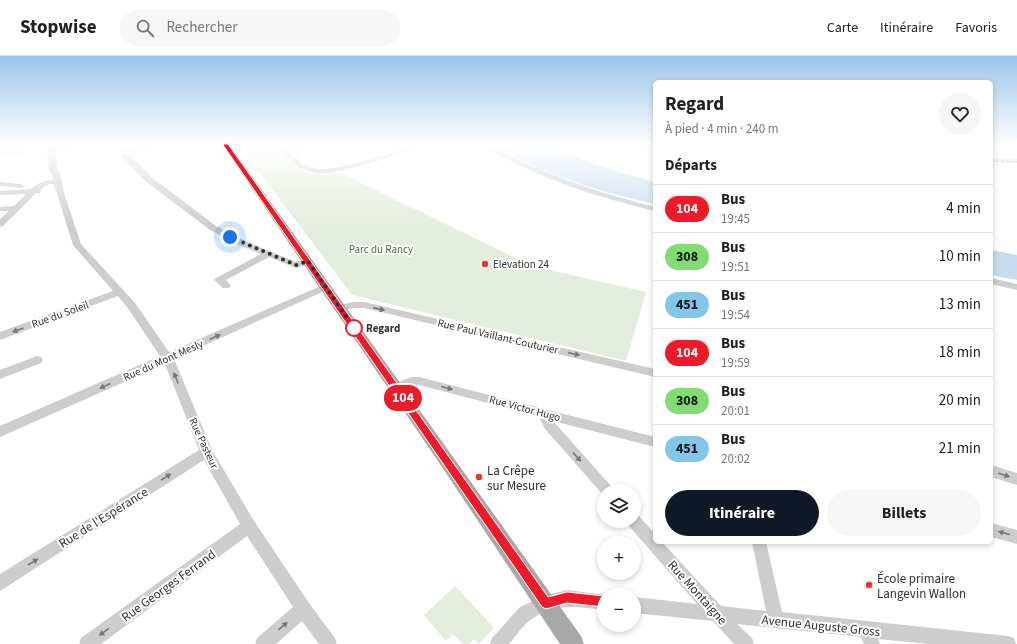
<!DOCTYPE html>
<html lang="fr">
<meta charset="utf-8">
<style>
body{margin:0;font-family:"Source Sans 3",sans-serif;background:#f6f6f6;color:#222;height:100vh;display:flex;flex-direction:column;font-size:15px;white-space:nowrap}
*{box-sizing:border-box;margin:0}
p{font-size:13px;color:#767676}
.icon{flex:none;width:22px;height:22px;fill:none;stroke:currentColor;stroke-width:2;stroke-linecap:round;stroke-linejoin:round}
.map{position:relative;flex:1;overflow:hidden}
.sheet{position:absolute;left:653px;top:24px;width:340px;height:464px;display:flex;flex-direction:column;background:#fff;border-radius:6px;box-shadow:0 2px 6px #0003}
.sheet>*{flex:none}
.badge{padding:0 8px;border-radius:13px;font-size:14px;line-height:26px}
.buttons{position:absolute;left:597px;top:428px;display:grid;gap:8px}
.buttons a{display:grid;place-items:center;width:44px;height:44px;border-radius:50%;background:#fff;box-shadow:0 2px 6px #0003;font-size:20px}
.you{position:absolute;width:20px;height:20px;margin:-10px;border:3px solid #fff;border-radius:50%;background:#1a73e8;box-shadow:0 0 0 6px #1a73e833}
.map>.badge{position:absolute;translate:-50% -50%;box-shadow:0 0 0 2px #fff}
h2{padding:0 12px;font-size:15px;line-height:36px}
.round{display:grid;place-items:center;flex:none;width:42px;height:42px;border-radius:21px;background:#f6f6f6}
.head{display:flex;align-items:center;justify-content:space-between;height:68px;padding:0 12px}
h1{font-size:19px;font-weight:700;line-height:30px}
.primary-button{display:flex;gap:8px;margin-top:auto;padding:8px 12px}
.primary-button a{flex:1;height:46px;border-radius:24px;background:#111827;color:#fff;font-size:16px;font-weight:700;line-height:46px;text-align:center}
.primary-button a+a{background:#f6f6f6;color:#222}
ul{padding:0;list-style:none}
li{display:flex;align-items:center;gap:12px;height:48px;padding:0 12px;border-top:1px solid #e0e0e0}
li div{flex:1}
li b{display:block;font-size:15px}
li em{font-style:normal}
li .badge{min-width:44px;font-weight:700;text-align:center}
header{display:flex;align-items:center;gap:24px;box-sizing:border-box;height:56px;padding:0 20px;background:#fff;border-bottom:1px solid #e0e0e0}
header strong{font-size:19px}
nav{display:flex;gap:22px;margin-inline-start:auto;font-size:14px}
.search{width:280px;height:36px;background:#f6f6f6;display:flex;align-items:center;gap:10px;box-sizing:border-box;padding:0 14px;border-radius:22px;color:#767676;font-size:15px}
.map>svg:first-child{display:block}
</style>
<header>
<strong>Stopwise</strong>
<div class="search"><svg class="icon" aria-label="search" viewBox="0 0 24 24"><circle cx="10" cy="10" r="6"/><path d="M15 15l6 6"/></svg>Rechercher</div>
<nav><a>Carte</a><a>Itinéraire</a><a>Favoris</a></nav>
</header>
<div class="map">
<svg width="1017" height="588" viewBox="0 0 1017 588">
<rect width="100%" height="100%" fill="#fff"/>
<g fill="#e4eddd">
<path d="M239,89C257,89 278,86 290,102C296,109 297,112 306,116C318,120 331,114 343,118L532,210L646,236L626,305L352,239Z"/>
<path d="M284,89H296L301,95L298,99L305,107L320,114C298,109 301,100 284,89Z"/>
<polygon points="29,90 18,100 0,100 0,91"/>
<polygon points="455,530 494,572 479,588 474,583 469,588 463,588 453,578 446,585 424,559"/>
</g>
<g fill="#c9dbee">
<path d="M494,89H549L568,98L608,113L655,126V148C599,136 543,119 494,89Z"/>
<polygon points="991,194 1017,199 1017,224 991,219"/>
</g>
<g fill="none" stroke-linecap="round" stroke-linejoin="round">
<g fill="#cdcdcd" fill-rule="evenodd">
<path d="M49,89H55L56,91L65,89H77L56,95L57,114L60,117L64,137L81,188L135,247L169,296L323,229H329L331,231L329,233L174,303L212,394L254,465L309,547L335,582L337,588H319L302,565L276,588H255L257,582L293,551L247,480L101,588H79L81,582L240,468L204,404L0,535V518L199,394L165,308L0,381V370L160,300L127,251L118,240L0,284V276L113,235L73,189L54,128H49L42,132L40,137H36L3,170L0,171V163L9,155H0V151L14,150L26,138L0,139V135L31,133C38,127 45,124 53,124L52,118L49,115L47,94Z"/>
<polygon points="116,89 124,89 127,93 145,89 157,89 127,97 121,96"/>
<path d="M275,89H282C291,95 298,107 308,111C330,120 391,96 415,89H426L365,109L329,117H316L299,112Z"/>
<path d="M483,89C496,88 508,98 519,104C563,125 608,139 655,151V155C606,143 558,129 513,106C503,101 491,96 483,89Z"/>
<polygon points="121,98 127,98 132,101 150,120 216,170 245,185 296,206 308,202 313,205 311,207 296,212 269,201 226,224 231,230 229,232 223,232 214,224 216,222 261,198 239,189 210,174 144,124 126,105 121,102"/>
<polygon points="991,102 1017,103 1017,107 991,106"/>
<polygon points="0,126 21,128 25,130 21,132 0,130"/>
<polygon points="991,222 1017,228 1017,234 991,228"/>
<polygon points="353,246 364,246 655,313 655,321 364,252 353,252 341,255 336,252 337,250"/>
<polygon points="37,300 41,301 43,304 41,307 0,323 0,314"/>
<path d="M412,321H419L655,381V391L553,365L612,431L614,435H604V440L545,373L540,363L541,361L419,329C410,329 401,337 392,334L390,331L392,328Z"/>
<polygon points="991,409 1017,417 1017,429 991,421"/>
<polygon points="634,458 639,460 655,478 655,486 662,486 721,550 766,555 752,486 766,486 782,556 1008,580 1014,582 1016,588 929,588 878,583 880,588 864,588 861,581 737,568 752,582 754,588 734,588 713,565 634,557 634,541 697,548 629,470 627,465 634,465"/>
<polygon points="991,467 1017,474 1017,488 991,481"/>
<path d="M567,534L606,539H604V554C579,551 554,546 532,563C523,569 516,580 509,588H490L492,582L520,551L546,539Z"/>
</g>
<polygon fill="#a8a8a8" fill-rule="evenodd" points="222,89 230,89 581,580 584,588 560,588 440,408"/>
<polyline stroke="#858585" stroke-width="1.5" stroke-dasharray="3 2" stroke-linecap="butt" points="991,105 1017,106"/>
</g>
<defs><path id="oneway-solid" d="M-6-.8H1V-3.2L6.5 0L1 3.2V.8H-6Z"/></defs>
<g fill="#777">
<use href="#oneway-solid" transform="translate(379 253) rotate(13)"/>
<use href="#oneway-solid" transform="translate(18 274) rotate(160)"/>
<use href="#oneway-solid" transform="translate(215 281) rotate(-24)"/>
<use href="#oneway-solid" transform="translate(574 298) rotate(13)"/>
<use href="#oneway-solid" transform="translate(176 322) rotate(-112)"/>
<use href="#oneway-solid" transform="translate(105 330) rotate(156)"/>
<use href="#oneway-solid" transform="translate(447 332) rotate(15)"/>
<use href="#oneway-solid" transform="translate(577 401) rotate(48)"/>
<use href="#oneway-solid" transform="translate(1004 419) rotate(17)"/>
<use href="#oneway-solid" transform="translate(166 421) rotate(-32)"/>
<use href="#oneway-solid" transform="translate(1004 477) rotate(-165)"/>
<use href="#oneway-solid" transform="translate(33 506) rotate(-32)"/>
<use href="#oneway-solid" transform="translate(283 570) rotate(-41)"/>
<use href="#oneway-solid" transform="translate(104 576) rotate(144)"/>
</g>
<linearGradient id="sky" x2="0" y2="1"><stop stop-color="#9bc4ea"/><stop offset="0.52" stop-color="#fff"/><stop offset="1" stop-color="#fff" stop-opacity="0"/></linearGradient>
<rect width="1017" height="171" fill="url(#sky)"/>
<polygon fill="#ed1b2a" stroke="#fff" points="224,88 228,88 548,541 567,536 604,540 608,542 610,546 608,550 604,551 567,547 546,553 542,551 223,89"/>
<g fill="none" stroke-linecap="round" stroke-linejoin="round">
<polyline stroke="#303030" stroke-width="4" stroke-dasharray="0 7.2" points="230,181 296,209 308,205 354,272"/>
</g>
<g fill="#ed342b" stroke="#fff" stroke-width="1.5">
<circle cx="485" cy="208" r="4"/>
<circle cx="479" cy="421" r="4"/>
<circle cx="869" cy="529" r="4"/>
</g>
<circle fill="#fff" stroke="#ed1b2a" stroke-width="2" cx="354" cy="272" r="8"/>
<g text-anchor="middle" stroke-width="4" stroke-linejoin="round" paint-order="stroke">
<g font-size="11" fill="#4d6e3b" stroke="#fff">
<text x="381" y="197">Parc du Rancy</text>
</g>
<g font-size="11" fill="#303030" stroke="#fff" text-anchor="start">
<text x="493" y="212">Elevation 24</text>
</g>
<g font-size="11" fill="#303030" stroke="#fff">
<text transform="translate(60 258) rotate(-20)" y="4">Rue du Soleil</text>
<text transform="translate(498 280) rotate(13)" y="4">Rue Paul Vaillant-Couturier</text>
<text transform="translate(163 304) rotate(-24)" y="4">Rue du Mont Mesly</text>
<text transform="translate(525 352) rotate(15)" y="4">Rue Victor Hugo</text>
<text transform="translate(204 387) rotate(65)" y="4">Rue Pasteur</text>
</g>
<g font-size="11" font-weight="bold" fill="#303030" stroke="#fff" text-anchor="start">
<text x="366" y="276">Regard</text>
</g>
<g font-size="13" fill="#303030" stroke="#fff" text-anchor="start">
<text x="487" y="419">La Crêpe<tspan x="487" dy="15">sur Mesure</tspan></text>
<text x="877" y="527">École primaire<tspan x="877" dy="15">Langevin Wallon</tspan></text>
</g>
<g font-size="13" fill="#303030" stroke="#fff">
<text transform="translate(103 461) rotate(-32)" y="5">Rue de l'Espérance</text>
<text transform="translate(168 529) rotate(-36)" y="5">Rue Georges Ferrand</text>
<text transform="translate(698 536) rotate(48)" y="5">Rue Montaigne</text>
<text transform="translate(821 569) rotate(6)" y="5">Avenue Auguste Gross</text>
</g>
</g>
</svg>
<div class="buttons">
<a><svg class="icon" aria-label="layers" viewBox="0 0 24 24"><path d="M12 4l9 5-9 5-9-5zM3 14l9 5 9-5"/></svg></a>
<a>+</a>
<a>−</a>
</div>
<div class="you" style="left:230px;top:181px"></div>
<b class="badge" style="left:403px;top:342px;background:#ed1b2a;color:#fff">104</b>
<section class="sheet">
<div class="head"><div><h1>Regard</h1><p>À pied · 4 min · 240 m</p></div><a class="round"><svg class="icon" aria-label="heart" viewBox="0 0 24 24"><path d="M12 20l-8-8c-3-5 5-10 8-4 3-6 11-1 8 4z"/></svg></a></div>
<h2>Départs</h2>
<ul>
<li><span class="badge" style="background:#ed1b2a;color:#fff">104</span><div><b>Bus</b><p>19:45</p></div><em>4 min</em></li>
<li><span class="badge" style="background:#82dc73;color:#111">308</span><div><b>Bus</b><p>19:51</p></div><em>10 min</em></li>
<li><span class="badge" style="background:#82c8e6;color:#111">451</span><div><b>Bus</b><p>19:54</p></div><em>13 min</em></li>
<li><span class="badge" style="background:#ed1b2a;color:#fff">104</span><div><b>Bus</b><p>19:59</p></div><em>18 min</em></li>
<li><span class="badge" style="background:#82dc73;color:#111">308</span><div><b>Bus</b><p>20:01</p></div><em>20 min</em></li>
<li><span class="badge" style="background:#82c8e6;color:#111">451</span><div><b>Bus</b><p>20:02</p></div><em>21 min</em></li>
</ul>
<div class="primary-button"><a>Itinéraire</a><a>Billets</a></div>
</section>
</div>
